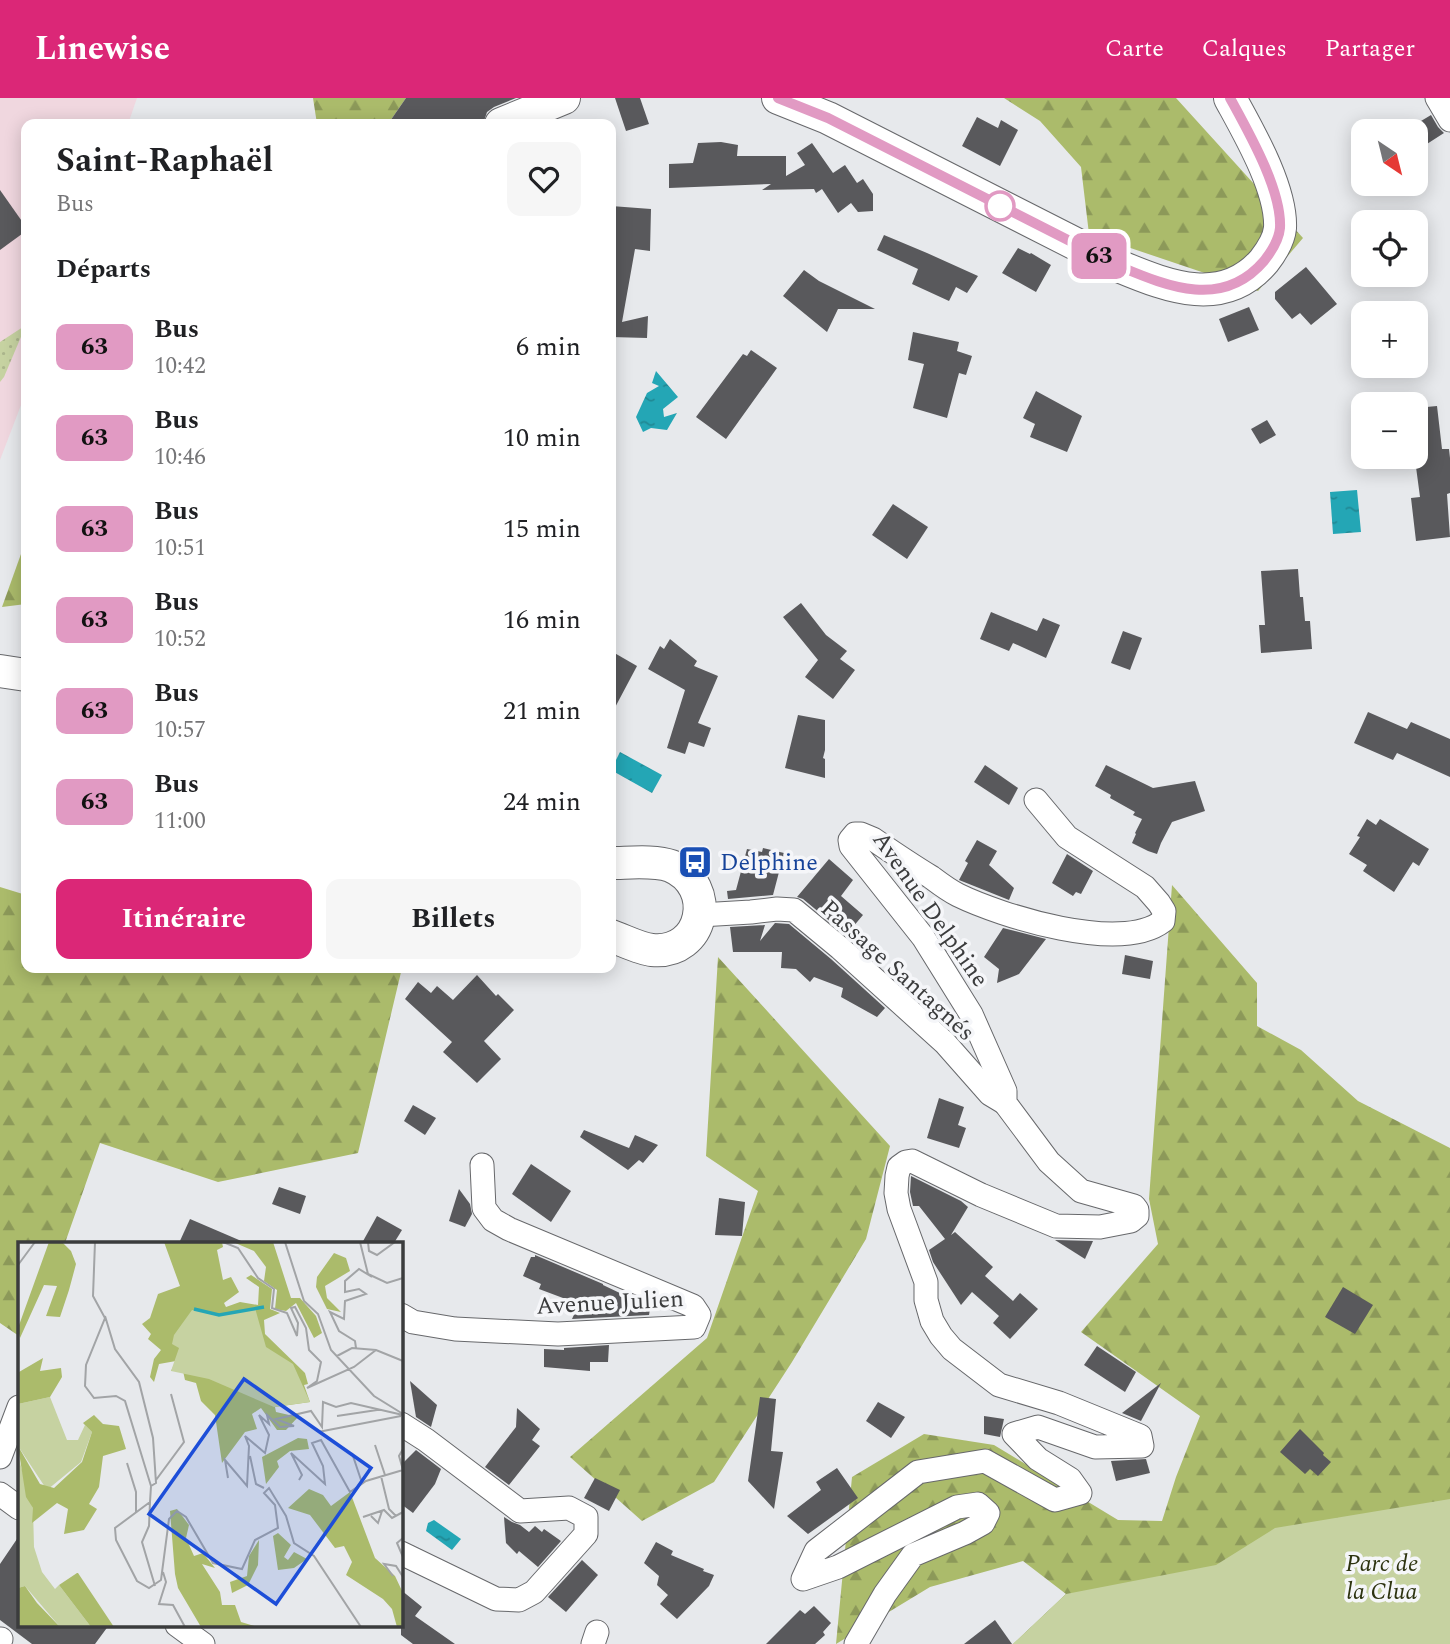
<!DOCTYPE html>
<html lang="fr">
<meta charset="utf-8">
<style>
body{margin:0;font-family:Spectral,serif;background:#f6f6f6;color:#202124;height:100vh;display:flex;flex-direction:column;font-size:26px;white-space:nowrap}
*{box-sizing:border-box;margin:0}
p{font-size:23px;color:#757577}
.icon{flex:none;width:38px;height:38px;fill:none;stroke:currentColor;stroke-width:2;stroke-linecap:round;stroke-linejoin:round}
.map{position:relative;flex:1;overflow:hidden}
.details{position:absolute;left:21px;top:21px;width:595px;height:854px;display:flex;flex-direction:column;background:#fff;border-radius:14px;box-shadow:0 4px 18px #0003}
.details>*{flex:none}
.badge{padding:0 14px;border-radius:10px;font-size:24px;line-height:46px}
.needle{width:46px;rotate:145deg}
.tools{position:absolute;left:1351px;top:21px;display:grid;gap:14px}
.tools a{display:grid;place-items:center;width:77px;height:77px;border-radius:14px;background:#fff;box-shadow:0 4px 18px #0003;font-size:35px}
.map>.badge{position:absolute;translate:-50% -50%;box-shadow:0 0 0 4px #fff}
h2{padding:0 35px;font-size:26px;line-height:63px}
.round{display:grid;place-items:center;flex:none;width:74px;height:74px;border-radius:14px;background:#f6f6f6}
.summary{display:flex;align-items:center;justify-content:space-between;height:119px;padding:0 35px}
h1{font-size:33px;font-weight:700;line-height:52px}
.primary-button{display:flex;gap:14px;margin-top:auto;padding:14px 35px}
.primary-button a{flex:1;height:80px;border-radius:14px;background:#db2777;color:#fff;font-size:28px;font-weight:700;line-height:80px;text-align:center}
.primary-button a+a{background:#f6f6f6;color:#202124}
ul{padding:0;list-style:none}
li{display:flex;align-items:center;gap:21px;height:91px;padding:0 35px}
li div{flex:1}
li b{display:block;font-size:26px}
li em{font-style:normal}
li .badge{min-width:77px;font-weight:700;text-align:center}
header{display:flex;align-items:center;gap:42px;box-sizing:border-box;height:98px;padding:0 35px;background:#db2777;color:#fff}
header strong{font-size:33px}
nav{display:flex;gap:38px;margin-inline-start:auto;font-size:24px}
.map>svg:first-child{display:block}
</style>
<header>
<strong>Linewise</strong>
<nav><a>Carte</a><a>Calques</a><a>Partager</a></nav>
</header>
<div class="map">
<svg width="1450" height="1546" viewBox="0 0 1450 1546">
<defs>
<pattern id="grass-dots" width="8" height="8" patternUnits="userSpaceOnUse" patternTransform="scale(1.75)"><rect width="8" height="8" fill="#c6d2a1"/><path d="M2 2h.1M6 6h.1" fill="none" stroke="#abb58c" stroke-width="1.8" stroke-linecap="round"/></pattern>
<pattern id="forest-firs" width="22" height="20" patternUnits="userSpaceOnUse" patternTransform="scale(1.75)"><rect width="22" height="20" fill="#abbb6b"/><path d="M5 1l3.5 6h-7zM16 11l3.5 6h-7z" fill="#8c9959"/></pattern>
<pattern id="water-ripples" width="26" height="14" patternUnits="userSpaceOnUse" patternTransform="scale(1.75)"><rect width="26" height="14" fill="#24a6b5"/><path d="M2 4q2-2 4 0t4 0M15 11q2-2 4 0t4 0" fill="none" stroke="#208894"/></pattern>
</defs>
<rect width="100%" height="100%" fill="#e7e9ec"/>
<polygon fill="#f0d7df" points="0,0 137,0 128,26 26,26 26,294 0,362"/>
<polygon fill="url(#grass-dots)" points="26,227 4,279 0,284 0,244"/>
<g fill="url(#forest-firs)">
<polygon points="313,0 406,0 388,26 317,26"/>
<polygon points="1004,0 1176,0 1303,140 1258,193 1089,136 1081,69 1040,23"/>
<polygon points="26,442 26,506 2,509"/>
<polygon points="1172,787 1257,885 1257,928 1301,952 1358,1003 1450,1050 1450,1546 1013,1546 1066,1496 1023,1463 930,1489 836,1546 852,1379 924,1336 994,1347 1118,1422 1162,1423 1176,1379 1200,1318 1081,1234 1158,1146 1149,1101"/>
<polygon points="0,789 26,797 26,870 402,870 358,1055 218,1084 100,1045 65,1145 19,1145 19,1238 0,1225"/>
<polygon points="718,859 890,1048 866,1141 792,1264 714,1384 642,1423 570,1359 707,1240 758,1093 706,1058"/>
</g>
<polygon fill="#c6d2a1" points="1450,1401 1450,1546 1013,1546 1066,1496 1216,1467 1275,1430"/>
<g fill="url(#water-ripples)">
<polygon points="656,273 678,299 663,311 664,319 677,315 667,332 651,330 643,334 636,319 647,295 659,288 652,285"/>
<polygon points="1357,392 1361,434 1333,436 1330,394"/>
<polygon points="620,654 662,677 652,695 611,672"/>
<polygon points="434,1422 461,1441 452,1452 426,1433 428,1425"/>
</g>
<g fill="#59595c">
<polygon points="406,0 516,0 494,9 487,14 483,26 388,26"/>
<polygon points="615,0 640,0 649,26 626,33"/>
<polygon points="1431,17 1438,29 1444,35 1416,53 1416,26"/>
<polygon points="977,19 998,30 1001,22 1018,32 1000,68 962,48"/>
<polygon points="721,44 738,47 737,58 786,58 786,78 805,67 797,55 812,45 833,75 845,67 857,85 863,81 873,96 873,113 858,114 851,105 838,115 822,91 816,95 814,91 762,92 771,86 669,90 669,66 693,65 698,45"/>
<polygon points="0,92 26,129 26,133 0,152"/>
<polygon points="611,108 651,111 650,153 635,151 622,224 648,218 647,240 611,239"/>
<polygon points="884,137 927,155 978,178 967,195 956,189 949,203 912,186 918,171 877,152"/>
<polygon points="1018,150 1030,156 1031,155 1051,167 1036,194 1002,175"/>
<polygon points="1306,169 1337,206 1311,227 1300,215 1292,221 1275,201 1275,194"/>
<polygon points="804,172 819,183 875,211 838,211 827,234 783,198"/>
<polygon points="1249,209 1259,232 1228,244 1219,221"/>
<polygon points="913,234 959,244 957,253 972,258 966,277 959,275 947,320 913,310 924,266 908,262"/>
<polygon points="751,252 777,270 726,341 696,319 743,256 747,258"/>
<polygon points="1036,293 1082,318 1067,354 1030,339 1035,326 1023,320"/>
<polygon points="1437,308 1442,351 1449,351 1450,360 1450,395 1447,396 1450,439 1416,443 1411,400 1420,399 1416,369 1416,310"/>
<polygon points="1267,322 1276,337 1260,346 1251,331"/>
<polygon points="893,406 928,429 907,461 872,437"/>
<polygon points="1298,471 1300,499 1303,499 1305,523 1310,523 1312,551 1261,555 1259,527 1265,527 1261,473"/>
<polygon points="801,505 826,537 847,553 840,561 855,572 833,601 805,579 818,562 783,519"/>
<polygon points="991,514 1037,533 1043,520 1060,527 1046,560 1013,545 1009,553 980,541"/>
<polygon points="1123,533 1142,540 1130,572 1111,565"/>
<polygon points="670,541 697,563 694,568 718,578 698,625 711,630 704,649 689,644 685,656 667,650 685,592 648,571 660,548 664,551"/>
<polygon points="611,553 637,568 611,617"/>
<polygon points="1368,614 1407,631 1411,624 1450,641 1450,679 1397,655 1393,662 1354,645"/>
<polygon points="798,617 825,622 825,652 823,660 825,661 825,680 785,670"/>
<polygon points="985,667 1018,690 1009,707 974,684"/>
<polygon points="1106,667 1153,690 1195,683 1205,713 1172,724 1161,745 1157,756 1148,753 1132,745 1136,736 1135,735 1142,721 1133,717 1135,714 1110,700 1111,697 1095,688"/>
<polygon points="1367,721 1376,727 1380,721 1429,751 1419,768 1413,764 1394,794 1363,773 1367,767 1349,756 1360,739 1357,738"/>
<polygon points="977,742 997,753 989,767 1014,790 1009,802 959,782 968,765 965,763"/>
<polygon points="763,750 784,755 773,797 728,801 727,793 736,792 747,751 762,754"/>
<polygon points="1067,756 1093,773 1081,796 1076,794 1073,798 1052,785"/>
<polygon points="829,761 853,782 841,798 863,817 852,830 860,837 859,839 885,862 880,867 849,839 803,801 797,799"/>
<polygon points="775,825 789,826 831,861 885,910 877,919 841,899 843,890 814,879 810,884 796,871 781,870 782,854 733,854 730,829 765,827 760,843"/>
<polygon points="1003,830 1046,841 1019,876 997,885 999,871 984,859"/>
<polygon points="1125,857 1153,863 1150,881 1122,876"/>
<polygon points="477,877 496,898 498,896 514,912 484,943 501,961 477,985 443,954 452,944 405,901 418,884 431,895 437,888 453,902"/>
<polygon points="939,1000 964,1009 958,1027 966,1030 959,1050 927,1040"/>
<polygon points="413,1007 436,1020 425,1037 404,1023"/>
<polygon points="584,1032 629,1050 635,1037 658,1047 643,1065 639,1062 628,1072 580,1039"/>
<polygon points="531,1066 571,1093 551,1124 512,1096"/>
<polygon points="911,1078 961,1103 968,1109 951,1137 955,1134 993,1169 985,1178 1013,1203 1020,1195 1038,1211 1010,1241 993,1225 999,1218 972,1194 961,1207 933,1164 929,1152 945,1141 919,1108 913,1108 910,1094"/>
<polygon points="279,1089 306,1098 300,1116 272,1106"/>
<polygon points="459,1091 470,1106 472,1116 465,1129 449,1123"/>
<polygon points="719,1100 745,1104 742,1138 715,1137"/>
<polygon points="377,1118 402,1132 394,1145 362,1145"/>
<polygon points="190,1121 246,1145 179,1145"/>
<polygon points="1055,1142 1056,1142 1093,1143 1085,1161"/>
<polygon points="535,1157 603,1186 603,1187 624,1197 622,1201 650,1211 649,1217 572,1221 579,1206 539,1191 541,1186 523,1178 531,1159 535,1159"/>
<polygon points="1343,1189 1373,1207 1355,1236 1325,1219"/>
<polygon points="609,1247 608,1264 590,1264 590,1273 544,1269 544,1251 564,1252 564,1250"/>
<polygon points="1097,1248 1136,1274 1125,1294 1084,1267"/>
<polygon points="410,1283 437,1307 431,1329 416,1319"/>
<polygon points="1161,1285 1141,1323 1122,1315"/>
<polygon points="760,1299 776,1301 771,1353 783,1354 774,1411 748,1383"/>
<polygon points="878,1304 905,1319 891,1340 866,1323"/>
<polygon points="517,1310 540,1331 532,1342 540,1348 509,1387 485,1369 516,1329"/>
<polygon points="984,1318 1004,1321 1000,1339 984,1336"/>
<polygon points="1300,1331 1324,1355 1323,1357 1331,1364 1318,1378 1310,1371 1305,1376 1280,1354"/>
<polygon points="416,1352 441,1371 435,1386 413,1415 401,1406 401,1367"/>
<polygon points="1146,1361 1150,1375 1116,1383 1111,1363"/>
<polygon points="837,1370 858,1400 808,1436 787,1418 821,1392 816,1384"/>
<polygon points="595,1380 620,1392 609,1413 584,1400"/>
<polygon points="504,1419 512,1424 520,1427 529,1434 535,1428 542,1434 544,1431 561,1443 538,1469 519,1453 517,1456 506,1445"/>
<polygon points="19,1438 19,1527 109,1527 95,1546 32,1546 0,1522 0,1466"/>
<polygon points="656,1444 673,1453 671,1457 704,1471 703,1473 714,1477 709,1488 677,1521 660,1506 668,1497 657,1487 659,1478 644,1465"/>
<polygon points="582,1462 598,1477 566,1514 548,1499"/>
<polygon points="401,1492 422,1509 415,1518 455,1546 413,1546 401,1537"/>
<polygon points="814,1508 831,1525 823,1534 825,1537 815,1546 766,1546 800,1512 805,1516"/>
<polygon points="995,1522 1012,1546 964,1546"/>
</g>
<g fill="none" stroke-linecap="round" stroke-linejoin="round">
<g stroke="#67686b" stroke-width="25">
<g id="street">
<polyline points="1437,0 1450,22"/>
<polyline points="700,817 751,814 777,811 794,812 840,850 945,945 990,996 1005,1005"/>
<polyline points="401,1217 413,1224 455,1231 558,1236 694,1229 699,1217 693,1208 509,1131 493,1122 484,1110 482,1067"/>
<polyline points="401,1326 426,1342 520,1413 569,1410 586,1419 586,1436 534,1494 519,1502 496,1501 401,1455"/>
<polyline points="0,1359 19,1309"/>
<polyline points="0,1396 19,1410"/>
<polyline points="177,1527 203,1546"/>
<polyline points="0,1542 1,1541"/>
<polyline points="593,1546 597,1534"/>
<path d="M856,1546L885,1496L913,1457L965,1435L983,1425L988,1415L978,1406L957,1409L838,1469L803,1481L816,1453L918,1374L985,1363L1055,1402L1080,1395L1070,1381L1038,1361L1014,1336L1038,1329L1095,1349L1142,1348L1140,1338L1059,1305L999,1287L952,1251L941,1238L932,1223L926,1202V1184L899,1111L896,1095L897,1078L899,1069L906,1064L912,1063L981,1097L1056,1128L1100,1129L1131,1123L1137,1118V1112L1134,1108L1081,1093L1049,1064L1005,1005V993L971,916L923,839L851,748L850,742L855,736H861L873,741C892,754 911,767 931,779C939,785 948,792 958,797C1001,818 1121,856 1163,823L1164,813L1159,805L1145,789L1067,739L1036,702"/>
</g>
</g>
<g stroke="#67686b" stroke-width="34">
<g id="secondary">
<path d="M778,0L828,20L1121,169C1169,189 1224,210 1264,163C1271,154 1279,141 1280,130C1282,91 1248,33 1230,0"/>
<polyline points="501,26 564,0"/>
<polyline points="0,573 26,577"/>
<path d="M611,765C628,765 655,762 671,768C718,788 704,857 652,852C640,851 623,842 611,838"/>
</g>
</g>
<use href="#street" stroke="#fff" stroke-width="23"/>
<use href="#secondary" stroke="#fff" stroke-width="32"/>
</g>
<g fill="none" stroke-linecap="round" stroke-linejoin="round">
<g stroke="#fff" stroke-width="16">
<path id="line" d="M778,0L828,20L1121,169C1169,189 1223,211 1264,163C1271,154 1279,141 1280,130C1282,92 1248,33 1230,0"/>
</g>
<use href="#line" stroke="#e19ac3" stroke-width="10"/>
</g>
<defs>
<g id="bus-square" transform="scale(1.75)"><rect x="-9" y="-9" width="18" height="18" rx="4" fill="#1a4fb4" stroke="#f5f6f9"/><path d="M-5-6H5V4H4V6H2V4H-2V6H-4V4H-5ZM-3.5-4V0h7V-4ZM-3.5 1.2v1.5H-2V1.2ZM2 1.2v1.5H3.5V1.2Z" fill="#fff"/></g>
</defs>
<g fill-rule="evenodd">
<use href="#bus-square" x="695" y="764"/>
</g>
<circle fill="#fff" stroke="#e19ac3" stroke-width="3.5" cx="1000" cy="108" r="14"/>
<g text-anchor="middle" stroke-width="7" stroke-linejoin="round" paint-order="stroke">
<g font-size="24" fill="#164399" stroke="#f5f6f9" text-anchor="start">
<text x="720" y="772">Delphine</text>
</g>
<g font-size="24" fill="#3b3c3d" stroke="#f5f6f9">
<text transform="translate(931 811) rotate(55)" y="8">Avenue Delphine</text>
<text transform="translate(898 872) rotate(42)" y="8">Passage Santagnés</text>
<text transform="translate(610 1204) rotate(-3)" y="8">Avenue Julien</text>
</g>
<g font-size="24" font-style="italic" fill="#2d3310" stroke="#f5f6f9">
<text x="1382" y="1473">Parc de<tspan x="1382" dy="28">la Clua</tspan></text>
</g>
</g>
<g transform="translate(18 1144)">
<rect width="385" height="385" fill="#e7e9ec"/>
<path d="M32,155L49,198H60L67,183L74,190L63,220L29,248L0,204V162ZM0,214L15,266L16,305L24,330L37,347L41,343L73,385H42L7,344L0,346Z" fill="#c6d2a1"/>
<path d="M31,0H44L53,9L58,22L51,48L42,75L28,74L39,44L26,43L2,96L0,86ZM146,0H204L205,5L199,8L205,38L213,35L221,50L206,61L208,65L222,60L240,63L241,45L228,36L233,33L254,47L252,67L262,71L246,78L247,92L287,131L290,142L286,143L292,160L257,165L258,170L280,175L268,188H259L243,166L234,172L239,187L227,190L204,221L197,173L183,159L178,141L167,138L165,129H153L158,119L141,122L136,140L132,135L136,117L143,108L130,97L133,92L124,82L132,76L140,52L162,44ZM215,0H255L273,56H282L298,74L304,91L296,96L278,61L268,69L257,67L259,48L246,39L248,25L236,9ZM316,11L328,16L332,29L307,44L309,56L323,70L309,67L298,45L299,35ZM25,116L22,129L43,126L44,135L32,155L0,162L1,130ZM76,173L85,182L101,184L108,207L85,214L81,245L71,262L79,267L66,288L46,292L50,267L39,261L14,281L15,266L8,255L0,204L22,242L36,246L64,220L74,190L65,181ZM280,196L289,197L291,207L272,209L259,219L261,225L248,242L244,215ZM291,247L305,253L313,264L332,250L357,316L377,334L385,351V385H379L374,367L365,357L328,333L334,320L326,304L317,306L292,273L270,266ZM159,267L171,283L168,296L176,314L185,311L197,326L184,322L202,350L204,363H217L223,380L240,385H183L160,346L157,332L152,269ZM260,291L273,303L266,315L270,318L276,310L289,317L276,326L260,328L255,294ZM241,298L240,323L230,343L214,351L212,340L229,334L231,314ZM59,331H60L96,385H73L41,343ZM7,344L19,361L42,385H0V346Z" fill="#abbb6b"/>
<path d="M237,66L248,105L275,122L292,160L256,165L191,137L153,129L161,106L154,102L156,93L174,68L203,72Z" fill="#c6d2a1"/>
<path fill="none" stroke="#24a6b5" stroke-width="3.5" d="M176,67L201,73L246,65"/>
<path fill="none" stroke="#a2a4a6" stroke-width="2" d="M77,0L75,54L87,76L68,123L67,144L76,156L98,154L107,159L133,244L132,260L97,286L98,298L119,339L131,346L143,338L151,277L159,269L168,275L195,321L224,327L237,298L260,286L257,263L246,251L251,246L268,274L276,301L296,314L343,385M205,0L220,6L240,36L256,47L254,66L269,71L279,94L280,81L273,66L277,65L288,86L291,108L303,120L299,139L289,146M267,0L286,59L300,72L313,108L356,154L385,172M342,0L350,32L369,41L385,36M350,0L351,9L359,13L377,0M0,23L17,0M87,74L97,107L121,140L135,196L138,241L133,244M338,106L337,99L321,89L312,70L326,77L327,59L348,52L341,47L327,50V39L341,27L354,35M319,114L334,106L358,108L385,119M289,146L336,125L358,108M319,174L359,168M300,190L383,174M357,203L367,233M385,207L381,214L385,228M334,211L344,241M232,214L238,242L246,246M109,221L118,250V270M363,234L371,267L378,274M210,236L207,218L229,244L231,204L227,194L247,211L251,193L241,173L251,182L249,173L262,185L276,184L258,177L293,169L304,185L305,160L318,165L333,161L385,173M138,238L166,200L153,152M281,238L284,233L273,211L307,242L305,224L294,201L303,198L332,250L348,239L385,228M132,260L131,284L124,300L137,344M353,274L360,281L364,269M345,275L366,268L374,276L385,270M385,296L379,301L385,315M145,330L148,340L141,362L155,363L167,385M375,334L366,322L378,324L385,335"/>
<path fill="#1d4ed8" fill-opacity="0.15" stroke="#1d4ed8" stroke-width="3.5" d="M226,137L353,226L258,362L131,272Z"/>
<rect width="385" height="385" fill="none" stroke="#3b3c3d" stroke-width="3.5"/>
</g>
</svg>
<div class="tools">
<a><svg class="needle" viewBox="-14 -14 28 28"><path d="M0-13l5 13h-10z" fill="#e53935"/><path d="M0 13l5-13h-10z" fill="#757577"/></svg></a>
<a><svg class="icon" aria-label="locate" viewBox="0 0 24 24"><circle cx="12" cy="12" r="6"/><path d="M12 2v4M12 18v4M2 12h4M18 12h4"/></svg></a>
<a>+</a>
<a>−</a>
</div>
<b class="badge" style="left:1099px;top:158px;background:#e19ac3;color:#111">63</b>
<section class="details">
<div class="summary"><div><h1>Saint-Raphaël</h1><p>Bus</p></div><a class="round"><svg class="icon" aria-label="heart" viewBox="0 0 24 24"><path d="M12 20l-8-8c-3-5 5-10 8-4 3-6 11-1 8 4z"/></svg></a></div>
<h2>Départs</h2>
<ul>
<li><span class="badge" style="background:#e19ac3;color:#111">63</span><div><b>Bus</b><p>10:42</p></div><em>6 min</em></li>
<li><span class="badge" style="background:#e19ac3;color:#111">63</span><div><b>Bus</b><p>10:46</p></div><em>10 min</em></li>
<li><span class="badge" style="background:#e19ac3;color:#111">63</span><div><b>Bus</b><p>10:51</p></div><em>15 min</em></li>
<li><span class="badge" style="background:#e19ac3;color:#111">63</span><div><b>Bus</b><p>10:52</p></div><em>16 min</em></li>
<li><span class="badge" style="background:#e19ac3;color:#111">63</span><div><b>Bus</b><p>10:57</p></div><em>21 min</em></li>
<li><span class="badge" style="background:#e19ac3;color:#111">63</span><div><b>Bus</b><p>11:00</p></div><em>24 min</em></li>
</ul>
<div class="primary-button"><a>Itinéraire</a><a>Billets</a></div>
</section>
</div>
